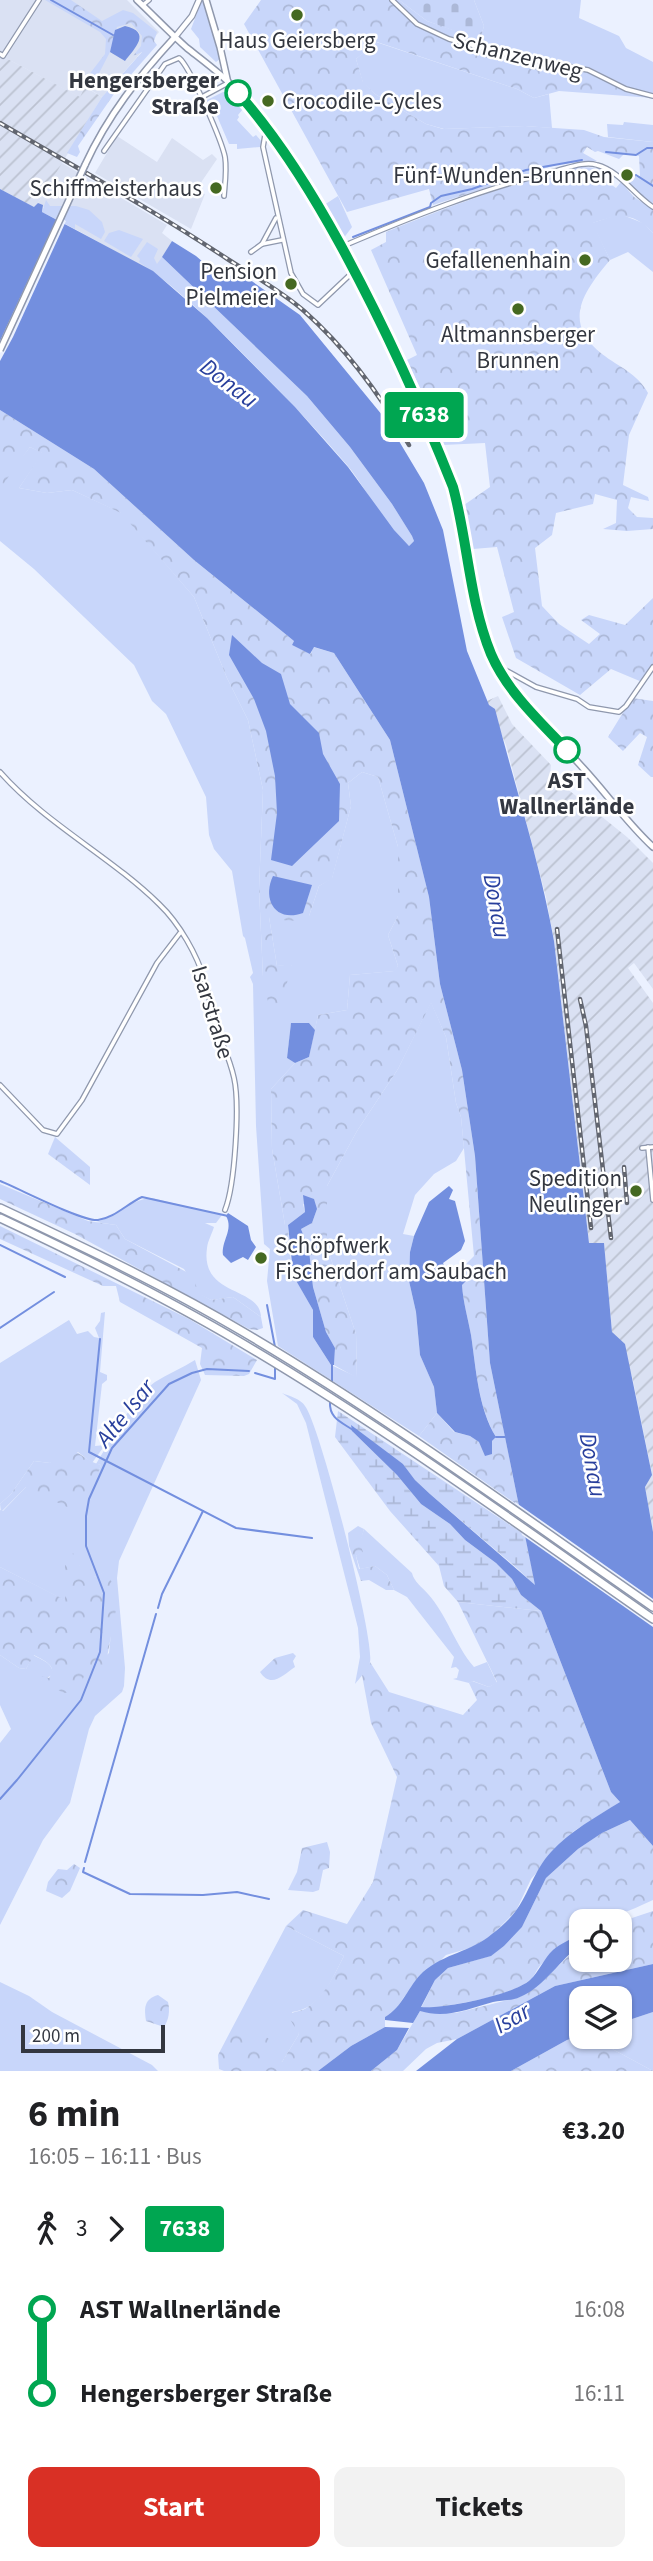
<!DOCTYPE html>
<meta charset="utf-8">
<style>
body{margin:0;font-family:"Source Sans 3",sans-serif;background:#f2f2f2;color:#202124;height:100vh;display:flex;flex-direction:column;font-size:26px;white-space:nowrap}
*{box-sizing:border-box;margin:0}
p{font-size:23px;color:#757577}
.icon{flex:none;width:38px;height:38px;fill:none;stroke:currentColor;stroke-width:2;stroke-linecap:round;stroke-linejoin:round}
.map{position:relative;height:2071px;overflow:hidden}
.side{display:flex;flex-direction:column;background:#fff;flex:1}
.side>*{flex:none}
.badge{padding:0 14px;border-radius:5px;font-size:24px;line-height:46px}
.tools{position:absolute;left:569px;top:1909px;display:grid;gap:14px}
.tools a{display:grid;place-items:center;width:63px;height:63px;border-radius:14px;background:#fff;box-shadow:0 2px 5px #0004;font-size:35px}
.scale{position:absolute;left:21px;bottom:18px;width:144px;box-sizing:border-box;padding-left:7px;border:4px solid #333740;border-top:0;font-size:19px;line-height:24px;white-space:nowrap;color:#333740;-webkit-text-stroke:5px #fff;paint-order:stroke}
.map>.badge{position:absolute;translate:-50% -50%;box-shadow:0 0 0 4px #fff}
.legs{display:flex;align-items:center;gap:10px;height:77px;padding:0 28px;font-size:23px}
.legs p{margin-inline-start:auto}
.summary{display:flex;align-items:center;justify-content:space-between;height:119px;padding:0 28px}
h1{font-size:38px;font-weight:700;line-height:52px}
.primary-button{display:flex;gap:14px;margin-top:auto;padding:14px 28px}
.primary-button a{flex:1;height:80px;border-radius:14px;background:#d93025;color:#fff;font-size:28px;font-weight:700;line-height:80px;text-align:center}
.primary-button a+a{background:#f2f2f2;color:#202124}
ul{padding:0 28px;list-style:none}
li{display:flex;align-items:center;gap:24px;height:84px;font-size:26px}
li i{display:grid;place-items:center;width:10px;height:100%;margin:0 9px;background:currentColor}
li i::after{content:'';width:18px;height:18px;margin:-9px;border:5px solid;border-radius:50%;background:#fff}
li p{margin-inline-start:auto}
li:first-child i{background:linear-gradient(#0000 50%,currentColor 0)}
li:last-child i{background:linear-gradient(currentColor 50%,#0000 0)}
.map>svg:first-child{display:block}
</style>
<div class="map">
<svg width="653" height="2071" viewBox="0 0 653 2071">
<defs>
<pattern id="industrial-furrows" width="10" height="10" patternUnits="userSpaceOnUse" patternTransform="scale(1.75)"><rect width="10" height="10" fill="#dae1f3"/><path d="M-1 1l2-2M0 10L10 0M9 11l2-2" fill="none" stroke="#bcc2d1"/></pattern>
<pattern id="forest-crowns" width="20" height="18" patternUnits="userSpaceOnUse" patternTransform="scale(1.75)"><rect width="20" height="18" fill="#c8d6fa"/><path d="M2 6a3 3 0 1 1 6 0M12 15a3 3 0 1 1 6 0" fill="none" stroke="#acb8d7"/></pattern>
<pattern id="wetland-marsh" width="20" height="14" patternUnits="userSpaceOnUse" patternTransform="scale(1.75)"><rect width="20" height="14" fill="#c8d6fa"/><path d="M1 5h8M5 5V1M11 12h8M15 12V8" fill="none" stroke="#acb8d7"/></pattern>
<pattern id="cemetery-stones" width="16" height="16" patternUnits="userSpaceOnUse" patternTransform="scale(1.75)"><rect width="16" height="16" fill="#c8d6fa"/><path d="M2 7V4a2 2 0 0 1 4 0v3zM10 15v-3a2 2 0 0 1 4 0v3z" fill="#acb8d7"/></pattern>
</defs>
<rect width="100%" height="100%" fill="#ebf1ff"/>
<g fill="#dae1f3">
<polygon points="0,0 127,0 159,32 102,97 86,87 81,98 0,55"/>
<polygon points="117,136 157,162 172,138 203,160 212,154 217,159 202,181 198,192 205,194 191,229 95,173"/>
<polygon points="62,163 167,225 162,233 172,241 153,272 66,224 38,203"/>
</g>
<g fill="url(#industrial-furrows)">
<polygon points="0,55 80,97 85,87 102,97 35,208 0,189"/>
<polygon points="498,696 512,724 551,765 550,775 627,837 653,863 653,989 634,963 628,968 653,1003 653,1532 645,1487 652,1474 632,1376 612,1332 604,1243 589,1244 554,941 546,897 506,745 487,701"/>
</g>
<g fill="#c8d6fa">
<polygon points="202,0 204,0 220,59 216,62 200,47 199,39 191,29"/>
<polygon points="474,0 581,0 579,18 619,36 626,48 653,62 653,98 480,40 484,26"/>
<polygon points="376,42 517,89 534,98 549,94 552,128 525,126 444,129 426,124 375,94 363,83 356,59"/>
<polygon points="223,92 226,92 243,109 238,115 239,117 237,120 253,137 256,135 262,142 260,147 237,149 237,144 229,144 214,109 209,109 206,104 207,100"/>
<polygon points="624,122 653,125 653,142 608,137 607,124 623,125"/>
<polygon points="338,196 352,227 343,239 324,205"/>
<polygon points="46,200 50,206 76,206 89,210 102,222 105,232 101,239 75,224 75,229 42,212"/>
<polygon points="620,214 643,223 653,233 653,272 628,252 610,260 592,223"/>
<polygon points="119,230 143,239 131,257 104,241 109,233"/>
<path d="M147,242L158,249L154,258L157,264L162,257L307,396L350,447L392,504L412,536L414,541L409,546C383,526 368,490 347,465C318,431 287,398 255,366C219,329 182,291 139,262L140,259L137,256Z"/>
<polygon points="30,447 43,453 19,488 47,493 72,490 122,513 194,597 227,678 248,720 263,790 259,889 263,977 292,965 277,966 269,917 309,916 319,886 332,878 351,806 348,783 362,772 378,777 398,847 398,916 388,935 398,966 395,971 350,975 347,1010 318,1015 315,1030 309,1023 291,1024 287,1058 295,1063 271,1089 272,1149 285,1225 285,1240 289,1243 291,1262 286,1260 282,1269 294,1276 313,1310 313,1337 331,1365 357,1377 356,1334 327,1247 327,1186 357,1131 398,1069 431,1002 446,1037 456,1103 461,1117 464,1148 456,1161 434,1174 415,1195 403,1234 414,1236 410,1252 409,1281 416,1312 420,1355 434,1387 437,1413 419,1436 278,1346 267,1281 270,1249 264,1244 256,1126 253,984 250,977 253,973 245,938 243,936 232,871 214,849 209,835 206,797 166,714 152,701 134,665 34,569 0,541 0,485"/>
<path d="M152,1198L222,1215L216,1223H205L214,1227C212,1234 208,1240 207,1248C200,1297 260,1286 261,1317L233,1297L211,1300L199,1294L184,1269L125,1239L116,1225L96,1222C116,1217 130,1199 152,1198Z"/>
<polygon points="105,1312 100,1372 107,1375 107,1380 102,1384 95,1446 105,1445 92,1463 78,1452 50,1463 34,1461 11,1494 0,1504 0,1363 69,1320 77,1334 88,1331 94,1337 99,1338 95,1328 100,1321 101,1313"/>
<path d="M195,1360L201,1380L119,1561L117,1578L125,1668L124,1686L122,1692L95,1716L89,1729L70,1803L43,1840L0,1925V1743L11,1729L0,1705V1655L19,1668L26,1669L33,1655C42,1660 55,1664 52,1675L41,1681L84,1676L109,1653L111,1633L107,1571L95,1577L80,1566L65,1560L66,1601L0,1567V1510L3,1511L26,1487L92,1484L101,1465L96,1464C111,1440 133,1398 155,1382C168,1374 182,1368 195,1360Z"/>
<path d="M282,1393C289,1396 301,1399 305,1406C320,1425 375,1640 370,1662C368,1669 360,1678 355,1684L360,1657L358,1628L306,1423L297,1404Z"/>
<path d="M364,1529L412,1573C414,1582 422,1587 428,1594C447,1615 455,1645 474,1667L487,1662L497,1683L489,1687L473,1681L469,1683L453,1679L457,1678L459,1670L456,1667L451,1668L454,1657L407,1597L394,1590L387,1575L375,1566L360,1569L356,1556L360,1553L359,1544Z"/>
<path d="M286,1926L344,1956C331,1980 322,2008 292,2012L299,2034L282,2062L229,2034Z"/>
<polygon points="0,1982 29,1996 52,2012 152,2065 158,2071 0,2071"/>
<polygon points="653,2012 653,2071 590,2037 620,2037 620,2023"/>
</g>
<g fill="url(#forest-crowns)">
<polygon points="45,0 71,0 102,21 123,10 133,13 157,32 154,41 157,45 114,94 78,146 80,152 77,157 67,153 102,97 142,52 133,56 141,46 142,36 131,23 117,27 110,52 94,83 88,83 88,76 105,54 106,39 100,32"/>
<polygon points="261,0 399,0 427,21 653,98 559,91 534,98 517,89 377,42 356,59 363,82 375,94 426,124 443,129 525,126 584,130 604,137 653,142 653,203 642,197 623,179 640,176 639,156 625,153 619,159 598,151 595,152 587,147 583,153 597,161 559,164 433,205 429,189 347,212 244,24"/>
<path d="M581,167L599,168L603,179L616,188L621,182L634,197L653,209V233C632,211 619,214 593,223L610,260C584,291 561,322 602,354C619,367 638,374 648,393L629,435L623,485L648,497L649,501L631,497L628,508L637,517L653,518V529L627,531L603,529L616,523L617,500L595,494L593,504L556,513L552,535L535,548L542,606L559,624L589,644L600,634L581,620L589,615L625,625L653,598V667L642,682L611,669L580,695L516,658L502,617L514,612L497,547L473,549L464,505L490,487L485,443L443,445L425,399L407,360L417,355L371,250L386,242V232C449,206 514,182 581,167Z"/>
<path d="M0,410L94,469L194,560L294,641L292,645L311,654L313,647L334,653L390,740L429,897L440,984L462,1070L475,1156L490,1363L519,1506L419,1436L437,1413L454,1432L470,1436L479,1442L492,1441L496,1437C478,1407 476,1368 471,1335C468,1318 463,1302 462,1285L467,1280L466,1274L460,1270L474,1256L461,1117L456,1103L446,1037L431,1003L398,1069L357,1131L327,1186V1247L356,1334L357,1378L334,1365L335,1348L326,1332L313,1287L309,1250L301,1229L312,1223L317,1209L303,1204L305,1212L288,1225L289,1243L285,1240V1225L272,1149L271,1089L295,1063L309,1057L318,1015L347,1010L350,975L394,971L398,966L388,935L398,916V847L378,777L362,772L348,783L351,806L332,879L319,886L309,916C294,923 284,921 269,917L277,966L292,964L279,1013L270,1012L263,977L259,889L263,790L248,720L227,678L194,597L121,513L72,490L47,493L19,488L42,453L30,447L2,486L0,485Z"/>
<polygon points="632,698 653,701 653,777 651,777 638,765 647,737 640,733 623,751 608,737"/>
<polygon points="55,1137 90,1167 90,1185 48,1154"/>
<polygon points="0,1184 88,1221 116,1225 125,1239 192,1275 199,1293 211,1300 233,1297 261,1317 263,1328 257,1330 249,1329 75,1234 0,1199"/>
<polygon points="0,1226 189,1319 257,1360 249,1374 244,1376 205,1375 200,1364 202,1348 120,1302 116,1286 103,1286 0,1239"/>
<path d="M67,1447C79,1452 88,1462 101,1465L85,1505L77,1512L26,1487L1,1512L0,1504L11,1494L34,1461L50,1463Z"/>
<polygon points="358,1526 364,1529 360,1544 363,1552 356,1556 359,1569 375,1566 387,1575 394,1590 386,1590 369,1580 361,1581 349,1546 348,1533"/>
<path d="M73,1553L80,1566H88L95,1577L107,1570L118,1599L102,1684L84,1676L78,1692L63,1693L57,1689L53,1690L41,1681L42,1676L49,1678C59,1666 43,1660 34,1655L26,1669L19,1668L0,1655V1567L65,1600V1560L66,1554Z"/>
<path d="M458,1602L541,1611L611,1792L620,1802L574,1831L531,1879L516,1911L491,1936L470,1948L446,1955L404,1997L395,2011L385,2017V2027L351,2046L318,2071H224L219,2069L218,2055L229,2034H255L268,2038L282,2062L299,2034L288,2016C294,2010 302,2012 308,2007C326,1994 334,1975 344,1956L286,1926L303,1910L347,1924L373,1882L397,1777L371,1723L362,1675L370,1662L389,1692L463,1715L477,1700L469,1683L472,1681L489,1687L497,1682Z"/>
<path d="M293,1653L296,1656L293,1661L295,1667C283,1675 271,1689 260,1672L275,1658Z"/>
<path d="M630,1820L653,1846V1900C629,1911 608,1921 581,1922V1933C567,1943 550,1954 539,1967C536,1971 534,1977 530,1980C510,1997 447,2007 421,2008L435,1980L448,1968L490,1956L504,1946L522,1927L546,1878L578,1849L602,1833Z"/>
<polygon points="327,1842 330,1852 329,1868 323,1870 319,1890 313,1892 288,1890 297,1872 302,1848"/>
<polygon points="74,1864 80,1868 70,1891 62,1898 46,1891 48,1882 58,1869 67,1870"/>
<polygon points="653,1911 653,1964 555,1986 457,2039 437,2043 426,2049 403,2071 371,2071 397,2050 420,2011 456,2013 520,1997 544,1980 581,1944 581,1960 620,1960 620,1922"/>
<path d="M158,1995L168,2002C170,2011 169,2019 164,2027L146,2021C144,2008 144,1999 158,1995Z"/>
<polygon points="581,2036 590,2037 653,2071 511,2071 567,2040"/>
</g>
<polygon fill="url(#wetland-marsh)" points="338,1411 525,1535 536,1587 519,1570 430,1494 415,1480 403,1464 352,1431 397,1475 421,1504 450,1524 465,1540 496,1563 512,1579 521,1595 541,1611 458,1602 444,1586 439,1566 390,1511 335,1437"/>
<polygon fill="url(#cemetery-stones)" points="399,0 474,0 484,26 480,40 427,21"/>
<g fill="#738fdf">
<path d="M125,26C152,32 135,48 125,61L110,52L115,30Z"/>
<path d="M0,189L34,207L38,203L43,205L42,212L153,271L207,318L295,407L348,467L394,530L409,546L414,541L412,536L392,504L350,447L307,396L162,257L172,241L196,256L225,281L236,270L300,315L387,421L424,483L443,530L467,651L489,705L495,709C515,787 540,862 554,941L589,1243H604L612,1332L625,1344L652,1475L645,1487L653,1532V1846L630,1820L602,1833L578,1849L546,1878L522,1927L504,1946L491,1956L448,1968L435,1980L421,2007C444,2009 513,1995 530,1980C539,1972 544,1958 553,1950C561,1943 572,1939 581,1933V1944C561,1959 543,1988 520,1997C512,2001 502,2000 493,2002C468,2009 446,2019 420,2011L413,2023L385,2020V2017C403,2007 408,1986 423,1972C445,1953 471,1952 492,1934C500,1928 509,1920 515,1912C529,1894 534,1870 551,1852C570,1831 596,1817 620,1802L611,1792L541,1611L521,1595L512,1579L496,1563L465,1540L450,1524L421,1504L397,1475L352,1431L351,1425L403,1464L415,1480L430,1494L535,1585L490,1363L475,1156L462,1070L440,984L429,897L390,740L334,653L314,647L310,654L292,645L294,641L194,560L94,469L0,410Z"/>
<polygon points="232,635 262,663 281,674 290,704 319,733 323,754 340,784 339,821 292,866 271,860 277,813 275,776 266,731 254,699 229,655"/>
<path d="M273,876L312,885L303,913C275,923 262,899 273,876Z"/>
<polygon points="291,1023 309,1023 315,1030 309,1057 295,1063 287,1058"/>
<path d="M449,1186L453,1190L449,1199L455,1201L465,1241L461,1250L443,1263L447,1272L457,1277L466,1274L467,1280L462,1285C463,1302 468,1318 471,1335C476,1368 478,1408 496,1437L492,1441V1454L485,1456L479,1442L470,1436L455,1432L437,1413L434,1387L420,1355L416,1312L409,1281L410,1252L414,1236L429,1202Z"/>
<polygon points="303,1195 314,1199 317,1209 312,1223 301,1229 309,1250 313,1287 326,1332 335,1348 334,1365 331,1365 313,1337 313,1310 294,1277 285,1269 288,1263 292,1263 288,1225 305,1212"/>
<path d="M228,1213L248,1226L251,1240L256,1247L248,1260L243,1257L231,1263L223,1255C221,1241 234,1230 226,1216Z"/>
<polygon points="653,1964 653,2012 620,2023 620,1998 581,1998 581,2036 567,2040 511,2071 416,2071 457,2039 555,1986"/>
<polygon points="385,2027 409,2028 397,2050 371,2071 318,2071 351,2046"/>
</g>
<g fill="#ebf1ff">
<polygon points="58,216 66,221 13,337 0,361 0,341"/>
<polygon points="515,1502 653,1599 653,1627 522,1535"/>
</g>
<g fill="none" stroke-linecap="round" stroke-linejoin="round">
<g stroke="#738fdf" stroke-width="2">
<polyline points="51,0 113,35"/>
<polyline points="606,152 636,155 647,148 653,148"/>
<polyline points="626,179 636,175 653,186"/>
<polyline points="353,237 430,207 431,203 441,196 472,189 526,170 582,160"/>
<path d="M0,1181C18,1188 83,1222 98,1220C114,1218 127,1204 142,1197L228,1216"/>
<polyline points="0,1245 65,1277"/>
<polyline points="267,1305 275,1347"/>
<polyline points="0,1328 54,1292"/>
<polyline points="100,1339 89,1452 236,1528 312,1538"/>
<polyline points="255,1373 275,1379 275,1367"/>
<polyline points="332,1382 332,1363"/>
<path d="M330,1402C329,1418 341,1422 353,1430"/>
<polyline points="496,1437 505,1437"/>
<polyline points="158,1608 162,1594 203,1511"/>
<polyline points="0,1799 17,1780 81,1700 100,1652 104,1593 86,1546 86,1516 89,1499 112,1448 169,1384 192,1373 207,1369 249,1371"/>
<polyline points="85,1862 156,1614"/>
<polyline points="84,1868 83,1872 130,1894 203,1895 237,1892 269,1899"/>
</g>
<g stroke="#8f98ad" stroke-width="6">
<g id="minor">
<polyline points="392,0 417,24 449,39 517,57 588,70 626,89 653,96"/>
<polyline points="143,5 149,0"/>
<polyline points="0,54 3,56 39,0"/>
<polyline points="202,97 228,83"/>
<polyline points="266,129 263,147 291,273 303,294 318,305 354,271"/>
<path d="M104,151L165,64L179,58C190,66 222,142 225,157C227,170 225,183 224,196"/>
<polyline points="262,244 282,240"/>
<path d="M341,247C411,217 481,189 555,171C568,168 584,161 597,165C620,171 634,195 653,207"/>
<polyline points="251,252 262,244 276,218"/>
<polyline points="498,666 536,687 577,699 589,707 619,712 626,706 653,667"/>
<path d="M0,772C46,824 110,856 159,904C180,924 197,955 205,981C210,995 210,1009 215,1023C221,1041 230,1059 234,1078C240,1104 235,1185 225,1210"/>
<polyline points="0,1085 43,1130 57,1134 82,1100 157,963 180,933"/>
<polyline points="648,1147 653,1200"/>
<polyline points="642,1148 653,1147"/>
</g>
</g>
<g stroke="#8f98ad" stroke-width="7">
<polyline id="tertiary" points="175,37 192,16 199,0"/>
</g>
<g stroke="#8f98ad" stroke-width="8">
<g id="secondary">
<path d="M137,0C154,16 170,33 187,48C206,63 227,78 242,97C331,208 392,337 446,468C457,495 459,521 464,550C470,584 478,620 491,653C509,698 551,732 583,768C607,794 627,823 653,847"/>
<polyline points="206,0 220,47 228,83"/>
<path d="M85,165C108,115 139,76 175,37"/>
</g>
</g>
<g stroke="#8f98ad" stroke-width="10">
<g id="motorway">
<path d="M0,1208C83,1247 166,1286 245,1333C386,1416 519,1514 653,1607"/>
<path d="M0,1218C81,1256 162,1296 240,1342C383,1426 517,1524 653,1619"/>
</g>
</g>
<use href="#minor" stroke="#fff" stroke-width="3.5"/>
<use href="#tertiary" stroke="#fff" stroke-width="4.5"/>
<use href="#secondary" stroke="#fff" stroke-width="5"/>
<use href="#motorway" stroke="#fff" stroke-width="7"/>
<g stroke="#626670" stroke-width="4.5">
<g id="rail">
<path d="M0,123C77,168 155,211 229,260C254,276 281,291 304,311C346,348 381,396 409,445"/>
<polyline points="557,929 591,1228"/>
<polyline points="580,999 586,1026 611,1238"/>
<polyline points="624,1167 627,1203"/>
</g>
</g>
<use href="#rail" stroke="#fff" stroke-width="2" stroke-dasharray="5" stroke-linecap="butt"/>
<g stroke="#8f98ad" stroke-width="8" stroke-linecap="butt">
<polyline id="secondary-bridge" points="0,350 85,165"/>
</g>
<use href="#secondary-bridge" stroke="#fff" stroke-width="5"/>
</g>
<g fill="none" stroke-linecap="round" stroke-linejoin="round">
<g stroke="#fff" stroke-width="16">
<path id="line-1" d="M238,93C279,139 311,191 340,244C383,323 420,404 453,487C468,542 469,600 491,654C507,691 539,721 567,750"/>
</g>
<use href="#line-1" stroke="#00a651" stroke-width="10"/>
</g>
<g fill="#456921" stroke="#fff" stroke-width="2.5">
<circle cx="297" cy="15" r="7"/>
<circle cx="268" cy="101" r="7"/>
<circle cx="627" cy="175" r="7"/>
<circle cx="216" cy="188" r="7"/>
<circle cx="585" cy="260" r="7"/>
<circle cx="291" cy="284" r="7"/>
<circle cx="518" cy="309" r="7"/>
<circle cx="636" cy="1191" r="7"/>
<circle cx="261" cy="1258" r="7"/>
</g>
<g fill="#fff" stroke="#00a651" stroke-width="3.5">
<circle cx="238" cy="93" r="12"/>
<circle cx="567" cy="750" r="12"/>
</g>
<g text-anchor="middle" stroke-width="5" stroke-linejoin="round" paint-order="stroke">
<g font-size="23" fill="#333740" stroke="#fff" text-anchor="end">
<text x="297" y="48" text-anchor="middle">Haus Geiersberg</text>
<text x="282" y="109" text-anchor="start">Crocodile-Cycles</text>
<text x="613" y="183">Fünf-Wunden-Brunnen</text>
<text x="202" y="196">Schiffmeisterhaus</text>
<text x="571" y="268">Gefallenenhain</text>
<text x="277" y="279">Pension<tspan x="277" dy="26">Pielmeier</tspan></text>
<text x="518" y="342" text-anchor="middle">Altmannsberger<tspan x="518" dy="26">Brunnen</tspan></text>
<text x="622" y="1186">Spedition<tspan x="622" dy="26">Neulinger</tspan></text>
<text x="275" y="1253" text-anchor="start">Schöpfwerk<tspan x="275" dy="26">Fischerdorf am Saubach</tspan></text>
</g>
<g font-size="23" fill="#333740" stroke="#fff">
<text transform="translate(518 55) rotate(14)" y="8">Schanzenweg</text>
<text transform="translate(213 1012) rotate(73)" y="8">Isarstraße</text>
</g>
<g font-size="23" font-weight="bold" fill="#333740" stroke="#fff" text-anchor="end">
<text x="219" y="88">Hengersberger<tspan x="219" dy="26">Straße</tspan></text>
<text x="567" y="788" text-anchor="middle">AST<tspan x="567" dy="26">Wallnerlände</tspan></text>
</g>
<g font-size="24" font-style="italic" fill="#283f9c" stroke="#fff">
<text transform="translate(229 383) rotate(37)" y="8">Donau</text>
<text transform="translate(497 906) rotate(80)" y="8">Donau</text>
<text transform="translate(125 1413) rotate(-51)" y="8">Alte Isar</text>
<text transform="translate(593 1465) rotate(80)" y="8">Donau</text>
<text transform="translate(512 2018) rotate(-30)" y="8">Isar</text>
</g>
</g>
</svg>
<div class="tools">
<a><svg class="icon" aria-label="locate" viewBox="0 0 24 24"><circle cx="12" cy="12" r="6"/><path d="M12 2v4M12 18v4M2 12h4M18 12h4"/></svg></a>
<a><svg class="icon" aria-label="layers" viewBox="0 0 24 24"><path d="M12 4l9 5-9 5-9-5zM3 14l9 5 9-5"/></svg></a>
</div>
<div class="scale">200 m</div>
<b class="badge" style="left:424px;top:415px;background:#00a651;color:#fff">7638</b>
</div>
<section class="side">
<div class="summary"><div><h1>6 min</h1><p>16:05 – 16:11 · Bus</p></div><b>€3.20</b></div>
<div class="legs"><svg class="icon" aria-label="walk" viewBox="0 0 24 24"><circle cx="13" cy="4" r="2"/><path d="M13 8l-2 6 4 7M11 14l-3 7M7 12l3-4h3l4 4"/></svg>3<svg class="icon" aria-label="forward" viewBox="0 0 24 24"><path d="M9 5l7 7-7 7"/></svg><b class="badge" style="background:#00a651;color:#fff">7638</b></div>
<ul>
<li><i style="color:#00a651"></i><b>AST Wallnerlände</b><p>16:08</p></li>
<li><i style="color:#00a651"></i><b>Hengersberger Straße</b><p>16:11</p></li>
</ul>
<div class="primary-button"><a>Start</a><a>Tickets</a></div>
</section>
